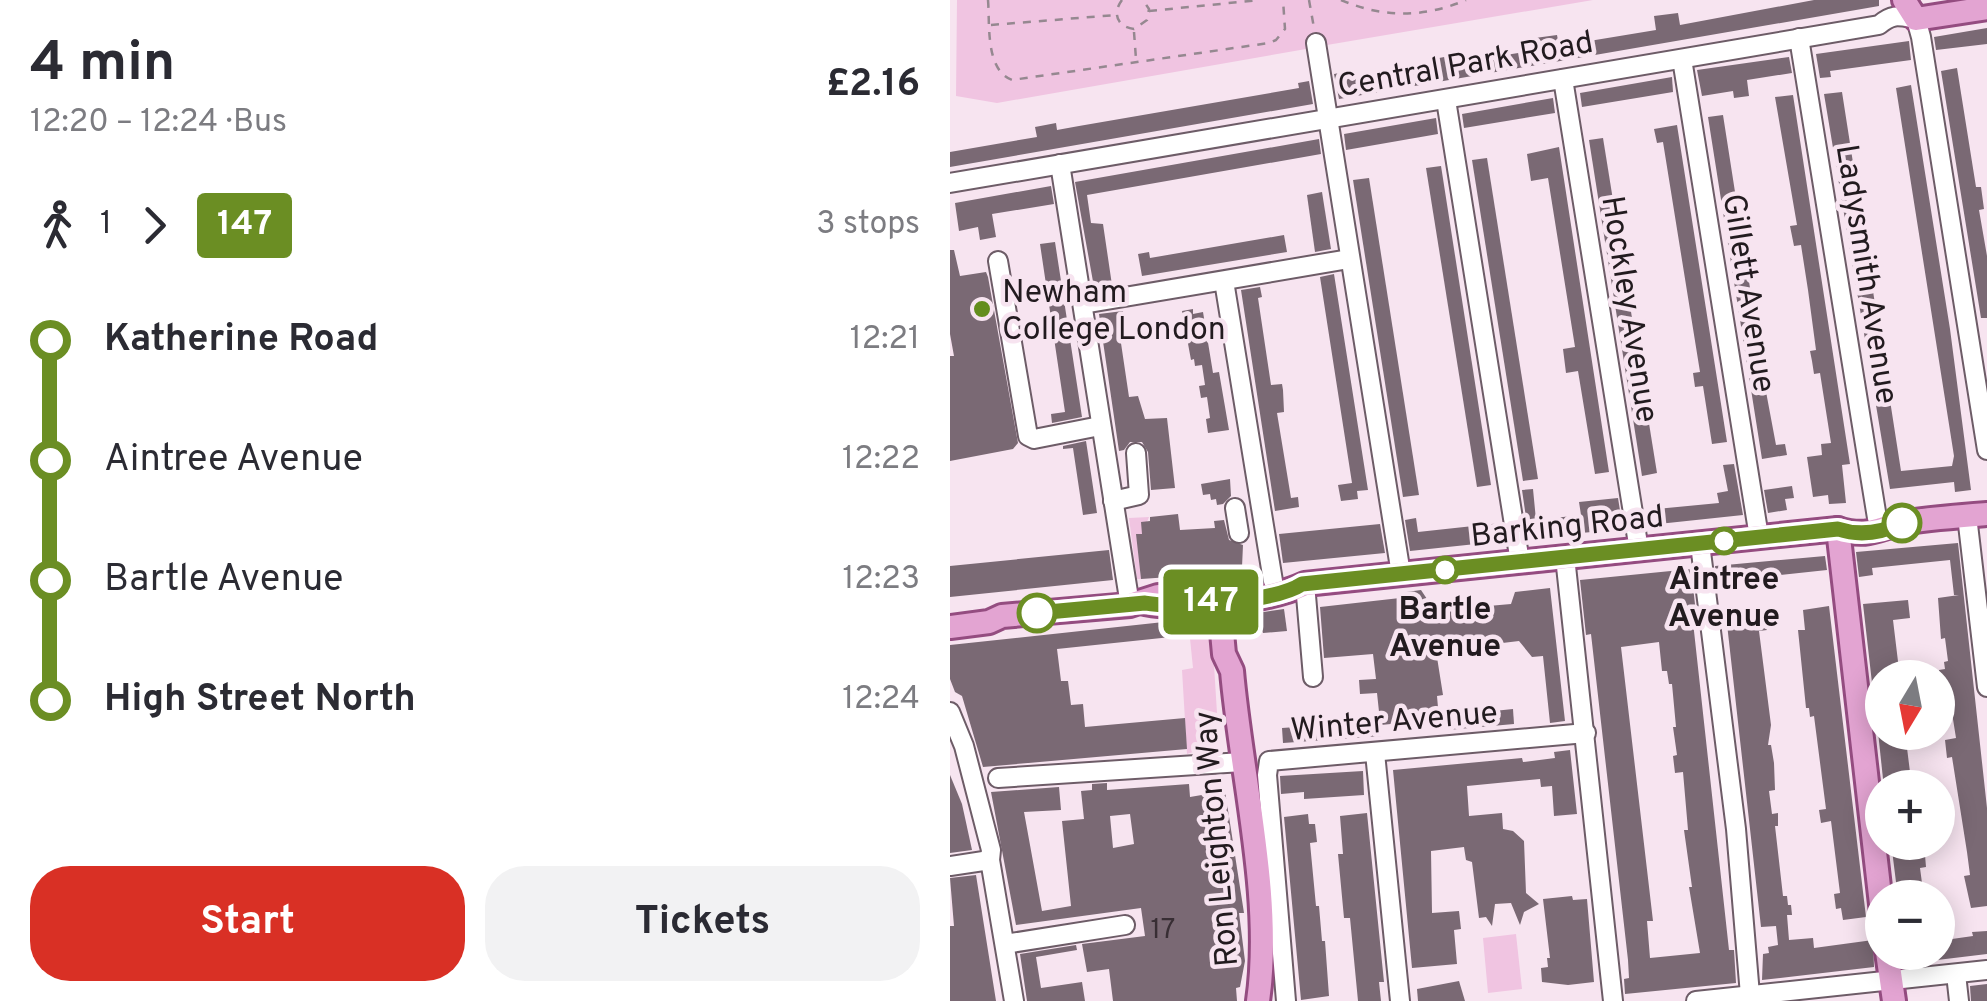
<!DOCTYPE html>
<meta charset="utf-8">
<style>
body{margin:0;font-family:Overpass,sans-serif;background:#f2f2f3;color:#2b2b33;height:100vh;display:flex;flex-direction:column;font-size:38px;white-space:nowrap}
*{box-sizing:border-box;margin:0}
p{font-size:32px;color:#7c7c81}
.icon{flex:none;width:55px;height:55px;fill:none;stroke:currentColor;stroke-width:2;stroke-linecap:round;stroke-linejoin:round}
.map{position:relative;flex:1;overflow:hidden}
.side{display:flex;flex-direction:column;background:#fff;width:950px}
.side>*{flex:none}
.badge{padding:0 20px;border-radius:8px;font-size:35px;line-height:65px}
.needle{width:65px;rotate:190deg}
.tools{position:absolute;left:915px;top:660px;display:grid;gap:20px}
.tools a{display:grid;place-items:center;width:90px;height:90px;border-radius:50%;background:#fff;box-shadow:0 5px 25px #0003;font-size:50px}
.map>.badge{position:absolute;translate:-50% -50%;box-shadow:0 0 0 5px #fff}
.legs{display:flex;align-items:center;gap:15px;height:110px;padding:0 30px;font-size:32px}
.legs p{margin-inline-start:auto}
.head{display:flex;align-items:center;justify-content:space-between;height:170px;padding:0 30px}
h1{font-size:55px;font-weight:700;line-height:75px}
.cta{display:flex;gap:20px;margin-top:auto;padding:20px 30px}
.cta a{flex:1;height:115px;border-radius:40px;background:#d93025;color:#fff;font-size:40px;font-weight:700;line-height:115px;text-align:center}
.cta a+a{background:#f2f2f3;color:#2b2b33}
ul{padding:0 30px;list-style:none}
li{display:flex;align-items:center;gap:35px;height:120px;font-size:38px}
li i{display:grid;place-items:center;width:15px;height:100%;margin:0 12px;background:currentColor}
li i::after{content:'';width:25px;height:25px;margin:-12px;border:8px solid;border-radius:50%;background:#fff}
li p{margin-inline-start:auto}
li:first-child i{background:linear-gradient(#0000 50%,currentColor 0)}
li:last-child i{background:linear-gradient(currentColor 50%,#0000 0)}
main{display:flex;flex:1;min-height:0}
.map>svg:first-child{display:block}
</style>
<main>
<section class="side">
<div class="head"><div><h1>4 min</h1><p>12:20 – 12:24 · Bus</p></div><b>£2.16</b></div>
<div class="legs"><svg class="icon" aria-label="walk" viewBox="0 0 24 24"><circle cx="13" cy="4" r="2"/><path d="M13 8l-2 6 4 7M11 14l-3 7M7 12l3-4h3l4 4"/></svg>1<svg class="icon" aria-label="forward" viewBox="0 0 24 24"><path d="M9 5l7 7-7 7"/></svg><b class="badge" style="background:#6b8e23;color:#fff">147</b><p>3 stops</p></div>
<ul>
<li><i style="color:#6b8e23"></i><b>Katherine Road</b><p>12:21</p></li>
<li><i style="color:#6b8e23"></i><span>Aintree Avenue</span><p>12:22</p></li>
<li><i style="color:#6b8e23"></i><span>Bartle Avenue</span><p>12:23</p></li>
<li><i style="color:#6b8e23"></i><b>High Street North</b><p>12:24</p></li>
</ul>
<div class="cta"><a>Start</a><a>Tickets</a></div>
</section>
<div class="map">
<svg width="1037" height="1001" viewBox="0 0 1037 1001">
<rect width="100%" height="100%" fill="#f7e4f0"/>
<g fill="#f0c4e1">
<polygon points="7,0 643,0 377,45 375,43 356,49 47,103 6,96"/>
<polygon points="199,517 192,534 187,535 191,579 187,579 179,518"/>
<polygon points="238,619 254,619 262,633 268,729 260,746 237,754 232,670 243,668"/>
<polygon points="566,934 572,989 538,993 533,938"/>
</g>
<g fill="#7a6974" fill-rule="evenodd">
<polygon points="864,0 929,0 929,6 389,99 384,74 395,72 396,79 490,63 489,58 510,54 512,62 587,50 585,38 607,35 609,46 706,30 704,16 728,13 730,25"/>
<polygon points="1037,28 1037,44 986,50 984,37"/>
<polygon points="959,41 961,60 880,71 881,77 870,78 866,54"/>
<polygon points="839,57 842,73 797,80 799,96 784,98 783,91 752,96 747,70"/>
<polygon points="1007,68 1026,187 1031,187 1034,209 1029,210 1037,256 1037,318 1031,318 991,71"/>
<polygon points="722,77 723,92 632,107 630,93"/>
<polygon points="359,81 363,104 0,167 0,152 87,137 85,127 106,123 107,130 129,126 349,88 348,83"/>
<polygon points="961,85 1000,329 1021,490 1005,492 1004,482 940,489 874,94 892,92 951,471 1002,466 1004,456 946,88"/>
<polygon points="843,95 900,464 892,465 896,503 879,504 878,495 863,497 857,457 872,455 871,444 881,443 870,373 864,374 862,361 860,351 866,350 858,290 851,245 844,246 840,226 847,225 825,97"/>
<polygon points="603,98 605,113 514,128 512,114"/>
<polygon points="773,115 817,397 826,445 835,444 837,455 812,459 758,117"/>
<polygon points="486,118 488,134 396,150 394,134"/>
<polygon points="727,125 777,442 762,444 753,386 745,387 743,373 750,372 713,142 707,143 704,129"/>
<polygon points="653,138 707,473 692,476 639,140"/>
<polygon points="369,139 371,154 137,195 141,223 153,224 162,285 144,287 125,182"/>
<polygon points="609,147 659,472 645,474 628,371 616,373 613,349 625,347 598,178 581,181 577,154"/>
<polygon points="537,158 588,479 573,481 522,160"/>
<polygon points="491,166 541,485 527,487 476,168"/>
<polygon points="419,178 469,495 453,497 403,180"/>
<polygon points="101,186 104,204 42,214 46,237 30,240 28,227 9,231 5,203"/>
<polygon points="372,192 381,249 365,252 357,195"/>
<polygon points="334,235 337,252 192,276 188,254 199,252 200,258"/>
<polygon points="105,242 132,417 102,423 101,414 115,412 90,244"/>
<polygon points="0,250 4,250 10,276 36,272 38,277 68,443 63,449 0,461 0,356 4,356 0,334"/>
<polygon points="384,274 418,490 407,491 408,499 391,501 388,485 402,483 370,277"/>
<polygon points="310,287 312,297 308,298 321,385 332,384 333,390 334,412 327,413 341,498 348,497 349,507 325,511 291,290"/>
<polygon points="243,309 243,314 253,312 263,373 269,372 279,430 258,433 256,419 260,418 257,397 251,398 249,386 255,385 252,365 245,366 244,359 241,360 232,311"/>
<polygon points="173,311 174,322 168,323 179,397 188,396 195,419 217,418 225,488 201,490 198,452 192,442 180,442 174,450 169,451 149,314"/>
<polygon points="136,441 147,513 133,515 123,448 113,449 113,446"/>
<polygon points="784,464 793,515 699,525 696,510 769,503 767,493 778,491 773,465"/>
<polygon points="280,479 281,496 273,504 267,505 266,499 261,500 260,494 253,495 251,484"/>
<polygon points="842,486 844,498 835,499 837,510 818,513 814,490"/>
<polygon points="583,489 586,520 631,515 629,502 668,498 673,529 579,538 572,490"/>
<polygon points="228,514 230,530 265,528 264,521 274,520 279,540 293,545 292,567 282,568 277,573 191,579 186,534 192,534 191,522 200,521 200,517"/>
<polygon points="466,518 468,532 551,523 554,541 460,551 455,520"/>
<polygon points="430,524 435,553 333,563 329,534"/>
<polygon points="1008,543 1037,808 1037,906 1021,908 1014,876 1020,875 1017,852 1002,757 997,758 995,740 1006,738 1002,713 993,714 989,670 995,669 994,662 998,661 995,638 991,639 988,598 1009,595 1004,595 1000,560 922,568 923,575 909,577 906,552"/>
<polygon points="159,550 163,580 0,597 0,566"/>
<polygon points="875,556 877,570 767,582 765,566"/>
<path d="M741,569L747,622H743L779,950H784L786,983L675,994L674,979L679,978L678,960L641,634L636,635L630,580ZM709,642L712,671H717L719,684H722L726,727H723L727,755L723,756L725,773L733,772L738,830H734L742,887H739L750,953L700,958L697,921H703L671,647Z"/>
<polygon points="600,588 615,721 600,723 593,656 582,657 569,641 486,651 493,695 487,696 489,719 431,725 431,736 333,743 332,728 430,721 427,693 410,694 409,680 426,679 423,654 374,658 370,607 450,598 449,593 471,590 479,602 520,597 527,607 561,604 565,592"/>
<polygon points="958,600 960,618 943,620 950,678 932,678 932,717 926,718 913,604"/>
<polygon points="879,606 916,917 893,920 891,908 886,909 884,894 890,893 881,821 871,823 869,810 876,809 864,716 860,717 859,708 856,708 848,630 855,630 853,610"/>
<polygon points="334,609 337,631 313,633 307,613"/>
<polygon points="816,620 817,630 809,631 821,725 818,745 821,745 824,763 825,790 819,791 822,814 828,813 828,826 825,826 833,896 837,896 838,905 841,905 842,915 837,915 839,940 863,938 864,948 923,940 924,967 812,980 813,954 819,953 818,947 828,945 826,926 811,927 777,624"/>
<polygon points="223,621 239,621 240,635 107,649 111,681 118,681 121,705 133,704 135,727 235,718 237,749 33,767 12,696 5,692 0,679 0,645"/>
<polygon points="563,709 564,724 497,730 496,716"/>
<polygon points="928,732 955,732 962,788 934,788"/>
<polygon points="620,750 627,814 604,816 602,786 591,787 590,779 517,786 519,816 552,813 553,829 563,831 574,841 576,893 589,904 574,912 570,925 561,903 545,904 542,926 536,917 529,918 522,862 516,860 514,847 481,851 482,913 509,911 511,929 504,930 507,964 462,968 443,770 572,758 573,762 605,758 604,752"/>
<polygon points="413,771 414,795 354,799 354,792 331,794 330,776"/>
<polygon points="0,775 12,804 22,850 0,853"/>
<path d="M157,783V790L239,784L240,797L275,791L294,913H289L295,961L290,987L286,988L287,1001H163L159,969L137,972L132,944L195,936L191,908L66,925L41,792L109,787L111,810L74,812L92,911L121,906L112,821L134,819L131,791L142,790V784ZM180,814L184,844L163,848L160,816Z"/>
<polygon points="417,813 434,982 429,982 431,1001 408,1001 400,918 394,918 388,854 393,854 390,816"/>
<polygon points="358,814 359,824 365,824 367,842 360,843 366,906 369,906 372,941 375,941 379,996 351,1000 334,817"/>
<polygon points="941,842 974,843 976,867 970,868 974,898 948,898"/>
<polygon points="26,875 46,1001 0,1001 0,926 4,926 0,878"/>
<polygon points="622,896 623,900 637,899 644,982 618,985 592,982 591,968 598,967 597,958 600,958 593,899"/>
<polygon points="1037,931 1037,954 954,964 952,952 988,952 988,941 1023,936 1022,932"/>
<polygon points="126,945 127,950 86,957 91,988 132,982 135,1001 77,1001 70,954"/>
<polygon points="509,981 515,1001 468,1001 467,989"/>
<polygon points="1037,984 1037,1001 1021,1001 1020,986"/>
</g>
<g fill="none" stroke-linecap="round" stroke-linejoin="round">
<g stroke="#6d5c67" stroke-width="22">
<g id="minor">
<polyline points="849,38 927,518"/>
<polyline points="366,43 451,574"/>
<polyline points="732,59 809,537"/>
<polyline points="613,79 689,550"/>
<polyline points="496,100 570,562"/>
<polyline points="110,164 180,605"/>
<path d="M0,183L929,25C943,13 949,16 966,19L971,37L1037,450"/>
<polyline points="48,261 78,436 84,439 150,426"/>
<polyline points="274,281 323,581"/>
<polyline points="133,304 399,259"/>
<polyline points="163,501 189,495 186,453"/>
<polyline points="285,508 289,533"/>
<polyline points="1017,516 1037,687"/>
<polyline points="750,544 786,829 800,995"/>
<polyline points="615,557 663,1001"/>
<polyline points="355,584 363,677"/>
<polyline points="0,712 14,746 41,850 40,860 64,1001"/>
<polyline points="425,753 450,1001"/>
<polyline points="48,778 292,762"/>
<polyline points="0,866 40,860"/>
<polyline points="55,944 175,925"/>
<polyline points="1006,974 1009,1001"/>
<polyline points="336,1001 317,775 319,761 636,733"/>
<polyline points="746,1001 1037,970"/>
</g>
</g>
<g stroke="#944c80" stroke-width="28">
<g id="major">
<polyline points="954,0 966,19 1037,8"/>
<polyline points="888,529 932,913"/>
<path d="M268,589L274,654L282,671C291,776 323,898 308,1001"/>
<path d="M195,603C235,611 319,601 355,584L888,529C920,539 929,527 957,522C984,518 1011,516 1037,514"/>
<polyline points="0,627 39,622 52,616 180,605 208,596"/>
<polyline points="937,952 944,1001"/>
</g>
</g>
<g stroke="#958890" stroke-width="2.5" stroke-dasharray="8 8" stroke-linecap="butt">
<path d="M38,0C40,24 35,70 62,80L319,43L326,40L335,29L333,0"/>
<path d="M172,0C162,13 167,27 184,29L197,20L199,9L193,0"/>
<polyline points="359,0 364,28"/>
<path d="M391,0C433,18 474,18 516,0"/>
<polyline points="199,11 310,0"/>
<polyline points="41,25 166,15"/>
<polyline points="184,32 186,59"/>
</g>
<use href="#minor" stroke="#fff" stroke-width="18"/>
<use href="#major" stroke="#e3a4d2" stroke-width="22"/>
</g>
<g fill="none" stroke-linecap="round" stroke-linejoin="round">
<g stroke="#fff" stroke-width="22">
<path id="line-1" d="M87,613L195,603C227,609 325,602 352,584L888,529C909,536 931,533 952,523"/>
</g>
<use href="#line-1" stroke="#6b8e23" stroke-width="15"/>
</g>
<circle fill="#638d1d" stroke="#f7e4f0" stroke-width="4" cx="32" cy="309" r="10"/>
<g fill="#fff" stroke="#6b8e23" stroke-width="5">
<circle cx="952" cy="523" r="18"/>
<circle cx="774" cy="541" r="12"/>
<circle cx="495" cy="570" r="12"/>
<circle cx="87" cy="613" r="18"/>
</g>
<g text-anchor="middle" stroke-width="9" stroke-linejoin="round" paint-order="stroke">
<g font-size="28" fill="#382e34">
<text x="213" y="938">17</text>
</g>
<g font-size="32" fill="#221b1f" stroke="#f7e4f0">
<text transform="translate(515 63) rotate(-10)" y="11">Central Park Road</text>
<text transform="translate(918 274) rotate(81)" y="11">Ladysmith Avenue</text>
<text transform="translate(800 293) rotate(81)" y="11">Gillett Avenue</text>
<text transform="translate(681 309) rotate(81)" y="11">Hockley Avenue</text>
<text transform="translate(617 525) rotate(-6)" y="11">Barking Road</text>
<text transform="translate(444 720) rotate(-5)" y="11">Winter Avenue</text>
<text transform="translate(265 839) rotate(-95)" y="11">Ron Leighton Way</text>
</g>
<g font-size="32" fill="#221b1f" stroke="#f7e4f0" text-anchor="start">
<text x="52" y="302">Newham<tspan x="52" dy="37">College London</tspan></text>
</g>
<g font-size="32" font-weight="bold" fill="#221b1f" stroke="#f7e4f0">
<text x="774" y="589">Aintree<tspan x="774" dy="37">Avenue</tspan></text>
<text x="495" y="619">Bartle<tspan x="495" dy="37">Avenue</tspan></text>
</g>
</g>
</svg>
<div class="tools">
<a><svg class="needle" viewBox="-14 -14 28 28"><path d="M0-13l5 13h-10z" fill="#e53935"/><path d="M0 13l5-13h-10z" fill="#7c7c81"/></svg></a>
<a>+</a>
<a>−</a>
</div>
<b class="badge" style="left:261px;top:602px;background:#6b8e23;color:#fff">147</b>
</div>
</main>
